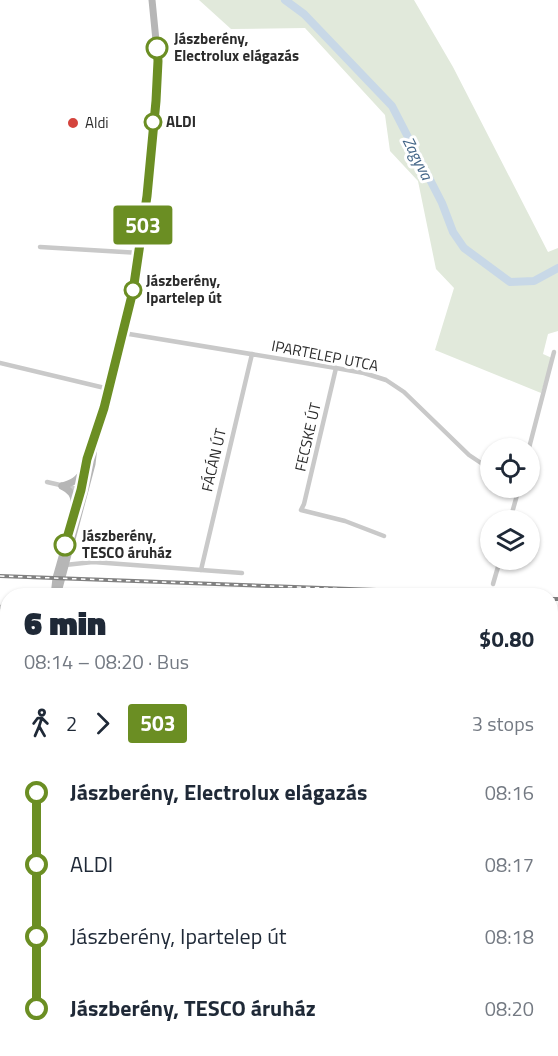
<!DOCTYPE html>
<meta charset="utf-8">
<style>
body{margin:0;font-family:"Titillium Web",sans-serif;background:#f6f6f7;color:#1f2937;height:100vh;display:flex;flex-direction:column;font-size:22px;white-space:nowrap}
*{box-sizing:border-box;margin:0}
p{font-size:20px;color:#747a83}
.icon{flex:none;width:33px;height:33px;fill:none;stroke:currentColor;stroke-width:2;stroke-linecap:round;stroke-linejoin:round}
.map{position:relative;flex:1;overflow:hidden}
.drawer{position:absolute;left:0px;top:588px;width:558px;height:468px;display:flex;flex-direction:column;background:#fff;border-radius:24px 24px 0 0;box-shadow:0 2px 4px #0004}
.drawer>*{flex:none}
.badge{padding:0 12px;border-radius:4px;font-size:21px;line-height:39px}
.controls{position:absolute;left:480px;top:438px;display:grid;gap:12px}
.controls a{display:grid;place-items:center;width:60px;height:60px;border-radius:50%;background:#fff;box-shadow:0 2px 4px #0004;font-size:30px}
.map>.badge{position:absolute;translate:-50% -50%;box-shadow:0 0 0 3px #fff}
.legs{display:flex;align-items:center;gap:9px;height:66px;padding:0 24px;font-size:20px}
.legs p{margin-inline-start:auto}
.overview{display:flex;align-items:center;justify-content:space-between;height:102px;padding:0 24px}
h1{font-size:33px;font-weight:800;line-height:45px}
ul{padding:0 24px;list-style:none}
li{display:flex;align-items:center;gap:21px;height:72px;font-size:22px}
li i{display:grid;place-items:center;width:9px;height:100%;margin:0 8px;background:currentColor}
li i::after{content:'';width:15px;height:15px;margin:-8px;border:4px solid;border-radius:50%;background:#fff}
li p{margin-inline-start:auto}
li:first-child i{background:linear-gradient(#0000 50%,currentColor 0)}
li:last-child i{background:linear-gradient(currentColor 50%,#0000 0)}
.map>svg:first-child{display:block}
</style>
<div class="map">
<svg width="558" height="1056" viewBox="0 0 558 1056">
<rect width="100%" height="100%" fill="#fff"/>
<g fill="#e1e9db">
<polygon points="199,0 414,0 453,67 548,252 558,248 558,331 548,334 543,354 552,358 541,393 435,350 454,288 436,269 418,181 390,151 385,115 305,28 231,29"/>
<polygon points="552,821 558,822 558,914 551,909 550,851 553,850"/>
</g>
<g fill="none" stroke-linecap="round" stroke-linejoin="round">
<polyline stroke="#c8d8e7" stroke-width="8" points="285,0 304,14 392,106 442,203 453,232 464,248 510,282 534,281 558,268"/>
<g stroke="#c9c9c9" stroke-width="4.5">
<polyline points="40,247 140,253"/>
<polyline points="123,333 336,368 364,373 386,380 404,392 469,455 490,469"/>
<polyline points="0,363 109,389"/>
<polyline points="336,368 304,504 301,510 345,521 384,536"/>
<polyline points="529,448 554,352"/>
<polyline points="47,482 82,490"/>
<polyline points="510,520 519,488"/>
<polyline points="65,565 93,562 242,573"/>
<polyline points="201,570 252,354"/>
<polyline points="493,584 500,560"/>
<polyline points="0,607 8,607"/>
<polyline points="0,693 8,695"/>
<polyline points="0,744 8,747"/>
<polyline points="550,825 558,825"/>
<polyline points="0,843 8,841"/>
<polyline points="550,915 558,924"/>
<polyline points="550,972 558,961"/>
<polyline points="0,988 8,986"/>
<polyline points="0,1018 8,1018"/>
<polyline points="550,1030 558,1035"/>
<polyline points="92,1048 92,1056"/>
<polyline points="118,1048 118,1056"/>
<polyline points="153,1048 153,1056"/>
<polyline points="284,1048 284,1050"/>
<polyline points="390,1048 398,1056"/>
<polyline points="215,1052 277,1050"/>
<polyline points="166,1056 174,1048"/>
<polyline points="441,1056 442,1048"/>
<polyline points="459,1056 475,1052"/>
<polyline points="557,1056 558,1055"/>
</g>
<g stroke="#b6b6b6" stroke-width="7">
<path d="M62,486C72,483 79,480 83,470"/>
<path d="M62,486C70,490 75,495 74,505"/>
<polyline points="54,596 56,578 81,490 91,447"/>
<polyline points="57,596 92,464 94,447 133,291 147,196 156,101 158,61 152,0"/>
<polyline points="8,793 8,818"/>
<polyline points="64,1048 64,1056"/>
<polyline points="311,1048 311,1056"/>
</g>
<g stroke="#818181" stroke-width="4">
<g id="rail">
<polyline points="0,576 431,592 490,596"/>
<polyline points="550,599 558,599"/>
</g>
</g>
<use href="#rail" stroke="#fff" stroke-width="1.5" stroke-dasharray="4.5" stroke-linecap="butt"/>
</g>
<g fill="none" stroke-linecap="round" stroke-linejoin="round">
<g stroke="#fff" stroke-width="14">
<polyline id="line-1" points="65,545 81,490 87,459 104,408 133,291 147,196 156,101 158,61 157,48"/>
</g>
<use href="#line-1" stroke="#6b8e23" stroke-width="9"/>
</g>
<g fill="#fff" stroke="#6b8e23" stroke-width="3">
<circle cx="157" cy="48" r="10"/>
<circle cx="153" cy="122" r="8"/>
<circle cx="133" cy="290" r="8"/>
<circle cx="65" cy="545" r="10"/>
</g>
<circle fill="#d4443d" stroke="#fff" stroke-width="2" cx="73" cy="123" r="6"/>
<g text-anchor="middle" stroke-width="6" stroke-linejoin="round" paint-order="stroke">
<g font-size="15" font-weight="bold" fill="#2c2c2c" stroke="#fff" text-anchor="start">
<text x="174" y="44">Jászberény,<tspan x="174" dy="17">Electrolux elágazás</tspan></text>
<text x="166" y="127">ALDI</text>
<text x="146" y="286">Jászberény,<tspan x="146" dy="17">Ipartelep út</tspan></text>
<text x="82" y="541">Jászberény,<tspan x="82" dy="17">TESCO áruház</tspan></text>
</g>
<g font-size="15" fill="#2c2c2c" stroke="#fff" text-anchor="start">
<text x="85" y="128">Aldi</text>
</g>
<g font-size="15" fill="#2c2c2c" stroke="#fff">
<text transform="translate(325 356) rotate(11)" y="5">IPARTELEP UTCA</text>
<text transform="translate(308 437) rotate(-77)" y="5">FECSKE ÚT</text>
<text transform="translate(214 460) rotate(-77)" y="5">FÁCÁN ÚT</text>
</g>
<g font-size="16" font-style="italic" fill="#426486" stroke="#fff">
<text transform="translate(418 158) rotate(63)" y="6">Zagyva</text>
</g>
</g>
</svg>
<div class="controls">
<a><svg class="icon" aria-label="locate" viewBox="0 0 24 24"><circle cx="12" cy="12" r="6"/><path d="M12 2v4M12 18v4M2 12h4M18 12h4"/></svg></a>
<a><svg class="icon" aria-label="layers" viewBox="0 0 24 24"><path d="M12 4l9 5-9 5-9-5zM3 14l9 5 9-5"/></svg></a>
</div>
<b class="badge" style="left:143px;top:225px;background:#6b8e23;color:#fff">503</b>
<section class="drawer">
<div class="overview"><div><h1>6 min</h1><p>08:14 – 08:20 · Bus</p></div><b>$0.80</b></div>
<div class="legs"><svg class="icon" aria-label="walk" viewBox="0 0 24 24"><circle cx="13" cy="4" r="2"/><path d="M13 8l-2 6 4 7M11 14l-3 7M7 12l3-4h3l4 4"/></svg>2<svg class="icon" aria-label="forward" viewBox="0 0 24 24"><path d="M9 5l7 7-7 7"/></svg><b class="badge" style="background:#6b8e23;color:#fff">503</b><p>3 stops</p></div>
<ul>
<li><i style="color:#6b8e23"></i><b>Jászberény, Electrolux elágazás</b><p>08:16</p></li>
<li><i style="color:#6b8e23"></i><span>ALDI</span><p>08:17</p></li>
<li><i style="color:#6b8e23"></i><span>Jászberény, Ipartelep út</span><p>08:18</p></li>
<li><i style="color:#6b8e23"></i><b>Jászberény, TESCO áruház</b><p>08:20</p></li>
</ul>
</section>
</div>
